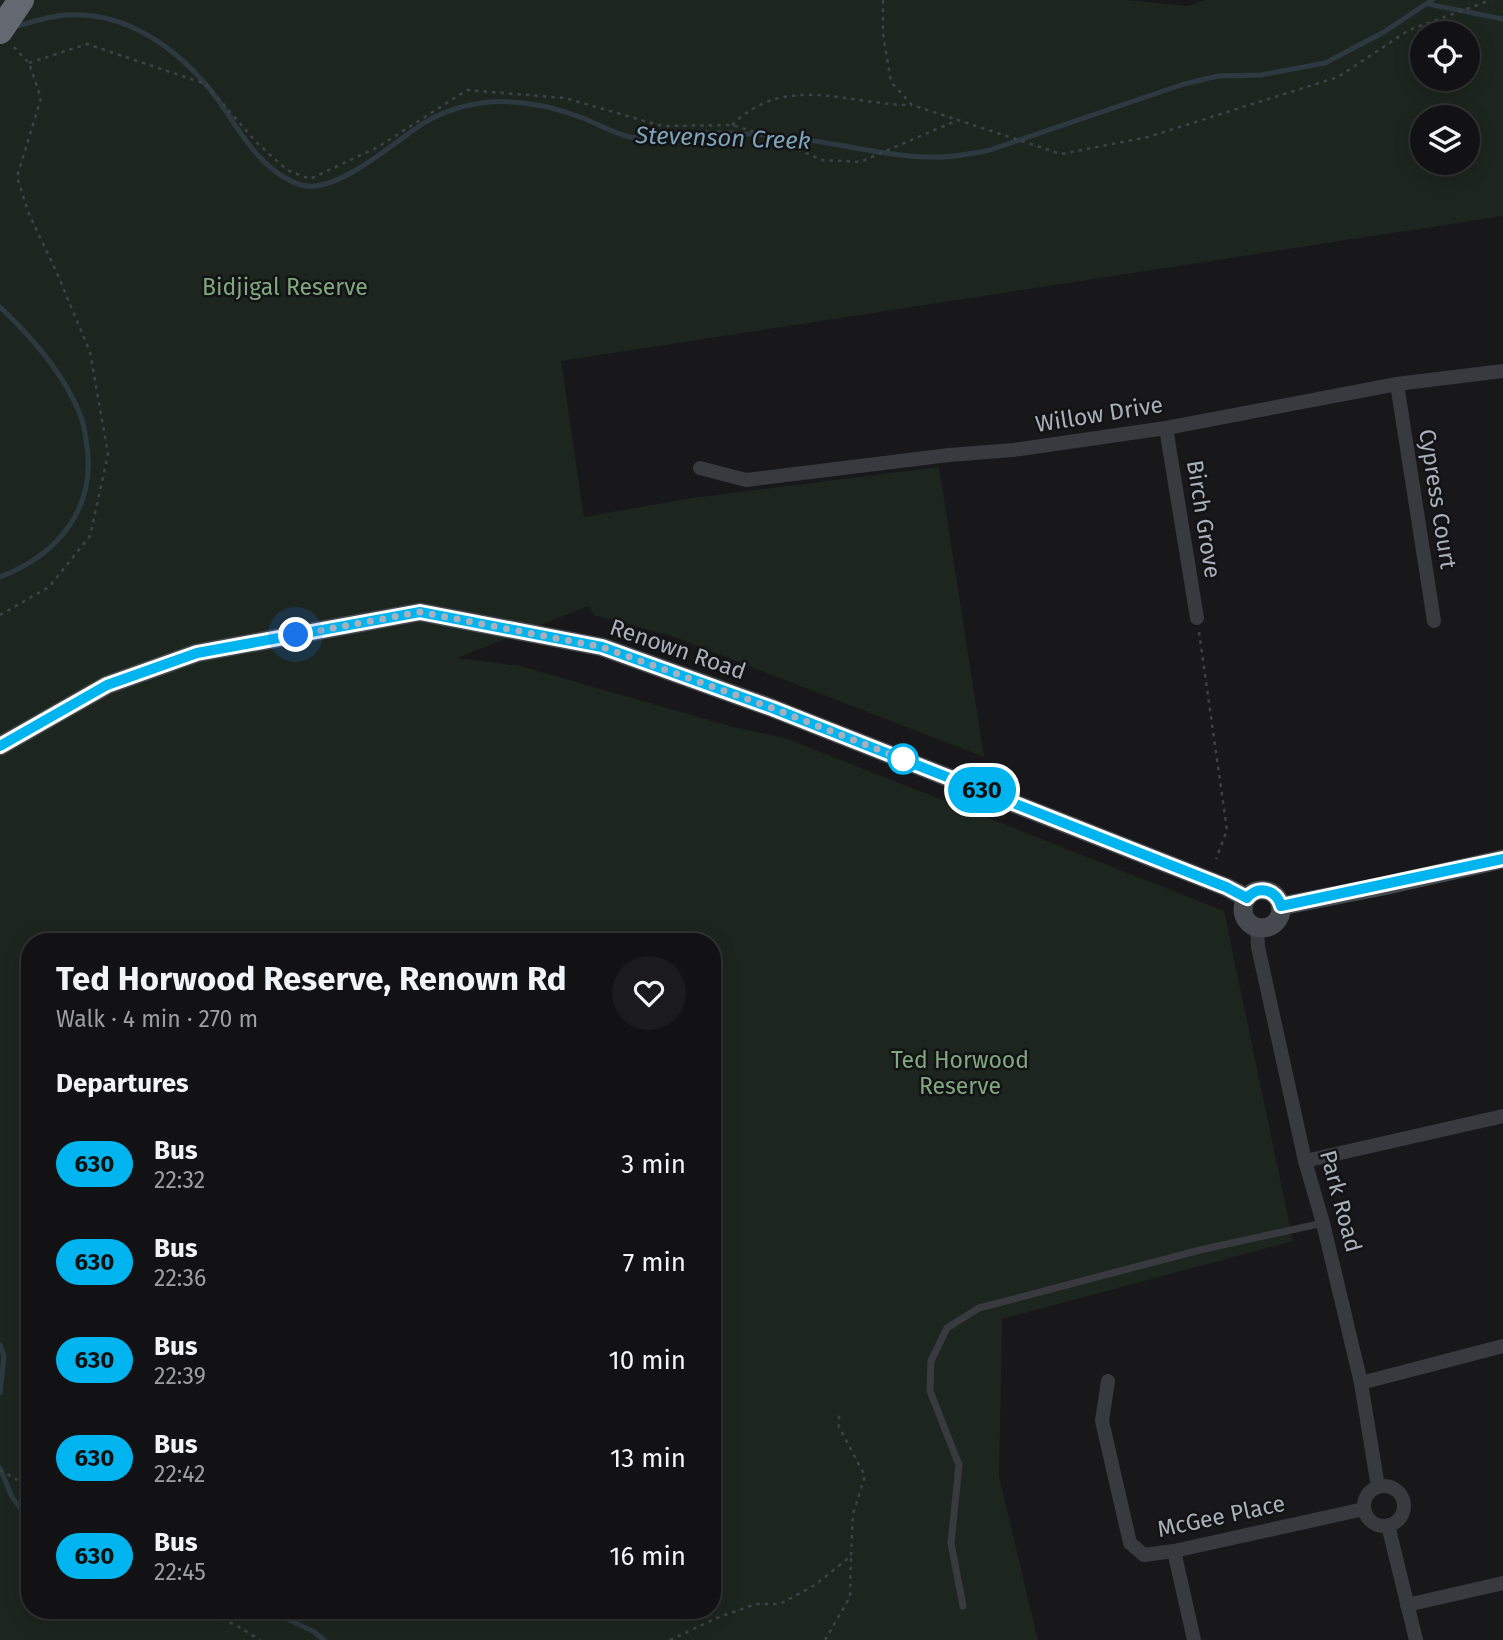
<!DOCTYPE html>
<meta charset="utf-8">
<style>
body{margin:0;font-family:"Fira Sans",sans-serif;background:#1b1b1d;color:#f1f3f6;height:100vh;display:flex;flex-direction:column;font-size:26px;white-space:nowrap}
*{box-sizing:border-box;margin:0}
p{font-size:23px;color:#9c9ea0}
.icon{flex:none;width:38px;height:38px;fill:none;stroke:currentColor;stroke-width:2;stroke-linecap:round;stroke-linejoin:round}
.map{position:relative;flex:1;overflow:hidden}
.details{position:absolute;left:21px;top:933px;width:700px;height:686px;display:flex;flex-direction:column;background:#121214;border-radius:28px;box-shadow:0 4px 18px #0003,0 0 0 2px #313234}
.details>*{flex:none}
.badge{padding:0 14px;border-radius:23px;font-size:24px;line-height:46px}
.tools{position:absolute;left:1410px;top:21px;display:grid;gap:14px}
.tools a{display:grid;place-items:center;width:70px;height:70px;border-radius:50%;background:#121214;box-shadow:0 4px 18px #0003,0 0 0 2px #313234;font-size:35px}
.you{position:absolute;width:35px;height:35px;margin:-18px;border:5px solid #fff;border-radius:50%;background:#1a73e8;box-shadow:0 0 0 10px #1a73e833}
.map>.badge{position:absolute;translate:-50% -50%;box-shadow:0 0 0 4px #fff}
h2{padding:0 35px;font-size:26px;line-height:63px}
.round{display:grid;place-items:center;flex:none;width:74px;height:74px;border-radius:37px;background:#1b1b1d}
.overview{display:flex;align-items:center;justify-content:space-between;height:119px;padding:0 35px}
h1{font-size:33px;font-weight:700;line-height:52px}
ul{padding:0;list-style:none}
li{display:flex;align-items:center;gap:21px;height:98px;padding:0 35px}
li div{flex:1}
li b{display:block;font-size:26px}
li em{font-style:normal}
li .badge{min-width:77px;font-weight:700;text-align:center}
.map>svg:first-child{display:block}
</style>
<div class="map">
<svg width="1503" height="1640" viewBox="0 0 1503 1640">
<rect width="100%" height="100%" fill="#18181a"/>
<path fill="#1d261e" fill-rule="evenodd" d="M0,0H1126L1188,6L1206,0H1503V216L561,361L584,517L692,498L939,467L984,757L672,636L594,615L588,606L457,658L520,666L733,727L785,738L1224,911L1293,1241L1002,1319L999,1477L1038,1640H0ZM1423,33H1468V79H1423ZM1423,117H1468V163H1423ZM30,942H712V1610H30Z"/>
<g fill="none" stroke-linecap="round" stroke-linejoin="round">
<g stroke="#2c3940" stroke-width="5">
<polyline points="1428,4 1503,19"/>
<path d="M13,27C30,23 49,16 66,15C133,10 190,58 225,110C244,139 266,174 301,185C337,195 395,141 424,123C444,111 467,104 490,102C521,100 551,106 580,117C597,123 612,133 630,137C655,142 681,133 706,133C725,132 745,134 765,135C821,138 875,156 931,157C951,158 971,154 990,150L1184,84L1218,76L1261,75L1325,63L1384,32L1432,0"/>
<path d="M0,307C32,337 63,372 80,414C83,422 85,431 86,440C98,506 60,554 0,577"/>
<polyline points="0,1345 4,1356 0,1393"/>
<polyline points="0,1468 12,1497 30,1521"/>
<polyline points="267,1610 313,1631 324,1640"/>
</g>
<g stroke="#3e4247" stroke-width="2.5" stroke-dasharray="3.5 5" stroke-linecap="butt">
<polyline points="883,0 883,34 891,82 912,105 958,120"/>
<polyline points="29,63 87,44 206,84 256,142 287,170 310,179 378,147 467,90 565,98 662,126 732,125 765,135 822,160 860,162 958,120 1061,154 1148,137 1338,77 1409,30 1491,0"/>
<path d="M732,125C786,72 847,105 912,105"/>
<polyline points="0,615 49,587 90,536 108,454 90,352 57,273 29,214 17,177 41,98 29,63 14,47"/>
<polyline points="1199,632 1227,830 1216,859"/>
<polyline points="0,1470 16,1479 30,1492"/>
<polyline points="198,1610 236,1625 260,1640"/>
<polyline points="670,1640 719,1617 756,1604 780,1604 815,1585 851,1556 853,1514 865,1476 839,1427 839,1413"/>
<polyline points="825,1640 850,1597 851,1556"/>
</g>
<polyline stroke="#383a40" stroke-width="7" points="963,1606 951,1543 959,1465 930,1391 931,1361 947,1328 979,1308 1200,1250 1323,1223"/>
<g stroke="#383a40" stroke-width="14">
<polyline points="1397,384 1434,621"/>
<polyline points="1166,428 1197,618"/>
<polyline points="700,468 746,480 949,455 1013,450 1166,428 1397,384 1503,371"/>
<polyline points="1257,927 1258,947 1305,1161 1323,1223 1361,1383 1378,1487"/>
<polyline points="1305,1161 1503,1116"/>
<polyline points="1108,1381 1102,1421 1130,1543 1144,1555 1174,1551 1364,1509"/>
<polyline points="1361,1383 1503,1346"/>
<circle cx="1384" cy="1506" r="20"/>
<polyline points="1388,1525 1416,1640"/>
<polyline points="1174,1551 1194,1640"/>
<polyline points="1407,1605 1503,1583"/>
</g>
<g stroke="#464a50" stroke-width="19">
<polyline points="0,746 107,685 197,653 420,612 602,647 772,708 1226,887 1247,898"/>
<circle cx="1262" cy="909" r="19"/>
<polyline points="1281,906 1383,886 1503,859"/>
</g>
<polyline stroke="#646971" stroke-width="26" points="0,31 21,0"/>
</g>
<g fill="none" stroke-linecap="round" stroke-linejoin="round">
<g stroke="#fff" stroke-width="16">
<path id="line" d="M0,746L107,685L197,653L420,612L602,647L772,708L1226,887L1247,898C1258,885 1276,889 1281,906L1503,859"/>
</g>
<use href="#line" stroke="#00b5ef" stroke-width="10"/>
<polyline stroke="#a9b0bb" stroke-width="7" stroke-dasharray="0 12.6" points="296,635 420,612 602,647 772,708 915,764 903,759"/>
</g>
<circle fill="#fff" stroke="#00b5ef" stroke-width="3.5" cx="903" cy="759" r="14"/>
<g text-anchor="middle" stroke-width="5" stroke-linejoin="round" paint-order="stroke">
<g font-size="23" fill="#80a87e" stroke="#131315">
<text x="285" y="295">Bidjigal Reserve</text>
<text x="960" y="1068">Ted Horwood<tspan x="960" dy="26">Reserve</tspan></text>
</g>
<g font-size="23" fill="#a9b0bb" stroke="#131315">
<text transform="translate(1099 414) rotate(-9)" y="8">Willow Drive</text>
<text transform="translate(1438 499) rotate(81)" y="8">Cypress Court</text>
<text transform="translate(1204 519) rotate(81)" y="8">Birch Grove</text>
<text transform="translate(678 649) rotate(19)" y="8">Renown Road</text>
<text transform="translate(1341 1201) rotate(75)" y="8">Park Road</text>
<text transform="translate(1221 1516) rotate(-12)" y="8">McGee Place</text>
</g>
<g font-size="24" font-style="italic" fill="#7da3b9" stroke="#131315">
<text transform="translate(723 138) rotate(2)" y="8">Stevenson Creek</text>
</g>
</g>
</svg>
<div class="tools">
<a><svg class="icon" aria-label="locate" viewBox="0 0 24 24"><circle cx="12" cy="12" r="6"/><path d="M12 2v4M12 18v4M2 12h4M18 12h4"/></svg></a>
<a><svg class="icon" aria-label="layers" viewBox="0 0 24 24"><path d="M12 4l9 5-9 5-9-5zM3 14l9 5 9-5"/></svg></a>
</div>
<div class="you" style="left:296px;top:635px"></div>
<b class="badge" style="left:982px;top:790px;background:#00b5ef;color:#111">630</b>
<section class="details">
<div class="overview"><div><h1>Ted Horwood Reserve, Renown Rd</h1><p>Walk · 4 min · 270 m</p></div><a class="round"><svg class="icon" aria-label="heart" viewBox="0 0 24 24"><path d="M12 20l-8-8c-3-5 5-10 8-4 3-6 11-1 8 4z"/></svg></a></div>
<h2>Departures</h2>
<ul>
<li><span class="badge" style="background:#00b5ef;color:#111">630</span><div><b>Bus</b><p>22:32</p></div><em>3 min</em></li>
<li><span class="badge" style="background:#00b5ef;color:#111">630</span><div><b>Bus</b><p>22:36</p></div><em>7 min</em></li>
<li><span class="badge" style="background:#00b5ef;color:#111">630</span><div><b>Bus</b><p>22:39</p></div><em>10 min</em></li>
<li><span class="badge" style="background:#00b5ef;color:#111">630</span><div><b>Bus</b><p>22:42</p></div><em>13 min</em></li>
<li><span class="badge" style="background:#00b5ef;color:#111">630</span><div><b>Bus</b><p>22:45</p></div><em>16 min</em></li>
</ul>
</section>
</div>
